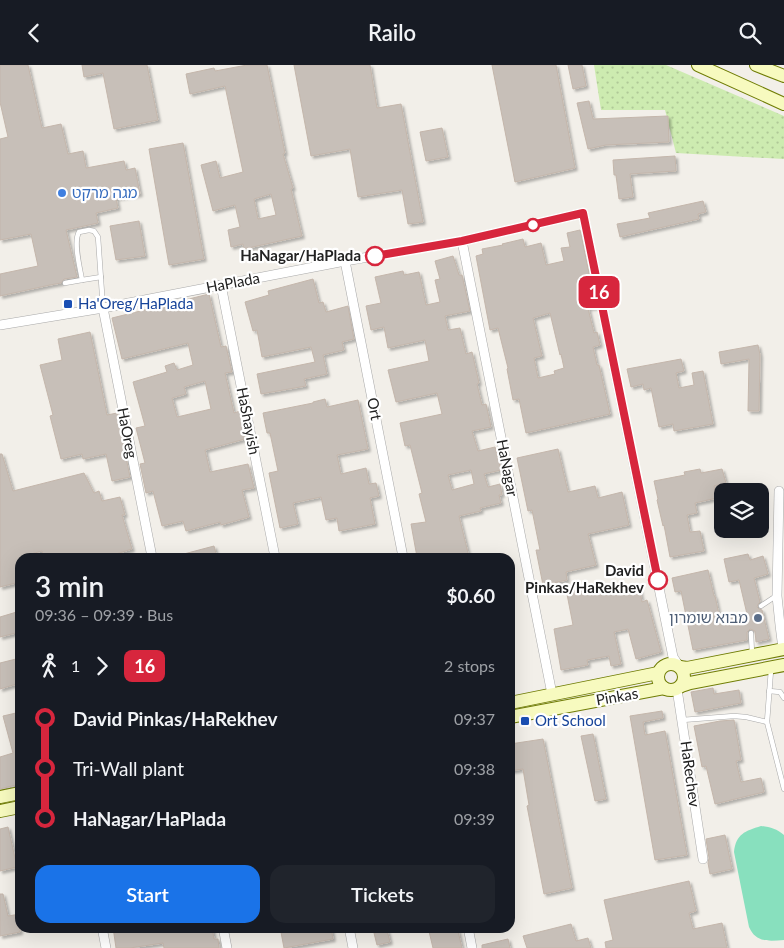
<!DOCTYPE html>
<meta charset="utf-8">
<style>
body{margin:0;font-family:Lato,"Noto Sans Hebrew",sans-serif;background:#20242c;color:#f1f3f6;height:100vh;display:flex;flex-direction:column;font-size:19px;white-space:nowrap}
*{box-sizing:border-box;margin:0}
p{font-size:16px;color:#9ea1a6}
.icon{flex:none;width:28px;height:28px;fill:none;stroke:currentColor;stroke-width:2;stroke-linecap:round;stroke-linejoin:round}
.map{position:relative;flex:1;overflow:hidden}
.panel{position:absolute;left:15px;top:488px;width:500px;height:380px;display:flex;flex-direction:column;background:#171b24;border-radius:15px;box-shadow:0 5px 20px #0002}
.panel>*{flex:none}
.badge{padding:0 10px;border-radius:8px;font-size:18px;line-height:32px}
.buttons{position:absolute;left:714px;top:418px;display:grid;gap:10px}
.buttons a{display:grid;place-items:center;width:55px;height:55px;border-radius:10px;background:#171b24;box-shadow:0 5px 20px #0002;font-size:25px}
.map>.badge{position:absolute;translate:-50% -50%;box-shadow:0 0 0 2px #fff}
.legs{display:flex;align-items:center;gap:8px;height:55px;padding:0 20px;font-size:16px}
.legs p{margin-inline-start:auto}
.summary{display:flex;align-items:center;justify-content:space-between;height:85px;padding:0 20px}
h1{font-size:28px;font-weight:600;line-height:38px}
.action{display:flex;gap:10px;margin-top:auto;padding:10px 20px}
.action a{flex:1;height:58px;border-radius:15px;background:#1a73e8;color:#fff;font-size:20px;font-weight:600;line-height:58px;text-align:center}
.action a+a{background:#20242c;color:#f1f3f6}
ul{padding:0 20px;list-style:none}
li{display:flex;align-items:center;gap:18px;height:50px;font-size:19px}
li i{display:grid;place-items:center;width:8px;height:100%;margin:0 6px;background:currentColor}
li i::after{content:'';width:12px;height:12px;margin:-6px;border:4px solid;border-radius:50%;background:#171b24}
li p{margin-inline-start:auto}
li:first-child i{background:linear-gradient(#0000 50%,currentColor 0)}
li:last-child i{background:linear-gradient(currentColor 50%,#0000 0)}
header{display:flex;justify-content:space-between;align-items:center;height:65px;padding:0 20px;background:#171b24;font-size:22px;font-weight:600}
.map>svg:first-child{display:block}
</style>
<header><svg class="icon" aria-label="back" viewBox="0 0 24 24"><path d="M15 5l-7 7 7 7"/></svg>Railo<svg class="icon" aria-label="search" viewBox="0 0 24 24"><circle cx="10" cy="10" r="6"/><path d="M15 15l6 6"/></svg></header>
<div class="map">
<svg width="784" height="883" viewBox="0 0 784 883">
<defs>
<pattern id="grass-dots" width="8" height="8" patternUnits="userSpaceOnUse" patternTransform="scale(1.25)"><rect width="8" height="8" fill="#cdebb0"/><path d="M2 2h.1M6 6h.1" fill="none" stroke="#b0c997" stroke-width="1.8" stroke-linecap="round"/></pattern>
<filter id="shadow"><feDropShadow dx="2.5" dy="2.5" stdDeviation="1" flood-color="#0004"/></filter>
</defs>
<rect width="100%" height="100%" fill="#f2efe9"/>
<polygon fill="url(#grass-dots)" points="594,0 666,0 784,51 784,94 676,88 665,45 601,45"/>
<path fill="#88e0be" d="M761,761C770,762 777,764 784,770V875C769,876 756,878 749,862L734,787C736,769 745,766 761,761Z"/>
<g fill="#c7bfb8" stroke="#c4b6ab" fill-rule="evenodd" filter="url(#shadow)">
<polygon points="0,0 28,0 42,63 61,59 68,89 83,86 86,103 124,96 126,105 135,103 140,129 116,133 118,143 96,148 98,158 66,165 77,212 64,214 61,218 50,220 0,231 0,209 38,201 31,169 0,175 0,74 8,72 0,37"/>
<polygon points="82,0 147,0 158,55 114,64 103,8 84,12"/>
<path d="M247,0H267L285,88L283,89L293,123L291,124L302,171L244,184L243,179L231,182L228,165L240,162L235,140L213,146L201,100L216,96L220,113L243,107L225,21L190,29L186,9L214,3L215,6ZM271,129L276,150L258,154L254,134Z"/>
<polygon points="294,0 370,0 377,43 401,39 423,157 408,159 402,125 358,132 350,84 311,91"/>
<polygon points="492,0 556,0 575,103 515,117"/>
<polygon points="568,0 582,0 586,21 573,24"/>
<polygon points="589,36 593,54 668,51 669,77 606,80 588,84 577,38"/>
<polygon points="442,63 448,92 426,96 420,67"/>
<polygon points="183,78 204,194 169,200 149,84"/>
<polygon points="675,91 676,106 630,109 633,132 619,134 616,110 614,110 613,95"/>
<polygon points="703,136 706,147 698,149 699,154 620,172 617,159 650,153 648,148"/>
<polygon points="139,156 145,191 116,195 110,161"/>
<path d="M580,165L596,242L588,243L594,268L597,267L600,280L593,282L597,300H599L610,349L526,368L519,334L513,335L507,304L508,303L498,263L490,265L476,191L483,189L482,184L503,180L502,179L523,174L525,182L541,178L546,200L564,196L561,183L570,182L567,168ZM550,248L560,290L561,289L564,303L554,306L555,309L538,313L534,293L542,291L533,253Z"/>
<path d="M453,191L459,210H462L470,246L445,251L448,265L460,263L466,289L472,287L479,318L477,319L482,340L486,339L491,362L472,366L478,386L495,382L501,405L484,409L488,422L500,419L502,430H499L501,438L480,443L481,446L459,451L469,492H417L411,459L426,457L419,429L422,428L410,380L405,381L400,358L442,349L437,328L396,337L388,305L429,296L425,275L388,283L384,262L371,265L366,241L381,238L375,212L403,206L404,210L419,207L426,240L440,237L435,215L440,214L435,196ZM471,405L474,419L452,425L448,410Z"/>
<polygon points="313,214 319,238 323,237 326,247 348,241 354,274 342,277 344,285 323,290 327,309 304,314 306,321 261,329 257,309 315,297 311,282 262,292 257,265 253,266 245,237 269,230 268,226"/>
<path d="M209,229L221,282L226,281L232,307L225,308L234,348L240,346L245,374L205,385L210,407L248,399L254,423L242,425L249,452L221,460L220,457L186,466L183,456L162,461L153,426L146,428L140,399L145,398L136,363L145,361L133,317L167,307L165,301L174,298L177,305L193,300L188,278L122,294L112,253ZM205,316L211,344L177,352L172,333L186,329L184,322Z"/>
<polygon points="90,267 107,350 117,348 130,412 112,416 106,389 83,394 82,389 61,394 50,351 53,350 40,300 62,295 58,274"/>
<polygon points="758,280 760,290 759,346 748,346 749,294 721,299 719,287"/>
<polygon points="681,294 684,306 676,308 679,323 694,320 692,308 703,306 713,359 674,366 673,359 659,362 651,323 644,325 643,319 631,322 627,304"/>
<polygon points="325,334 327,342 358,335 368,384 337,390 341,409 366,403 369,419 376,418 379,431 370,433 375,459 339,466 337,453 326,455 321,432 293,438 298,459 280,463 269,408 278,406 270,368 267,368 263,348 313,338 313,337"/>
<polygon points="558,384 568,427 595,421 598,433 622,427 629,460 588,469 596,500 566,507 567,515 543,520 536,485 540,485 532,445 528,446 517,393"/>
<polygon points="0,389 2,389 13,426 84,408 94,428 99,426 102,436 120,432 125,450 122,450 132,484 113,490 114,492 44,492 42,486 20,492 20,517 0,522"/>
<polygon points="700,404 701,408 722,404 726,418 714,421 717,433 695,438 697,448 687,450 690,467 700,466 704,486 670,492 664,460 663,461 657,435 658,434 654,416 685,410 684,407"/>
<polygon points="214,481 217,492 180,492 180,490"/>
<polygon points="748,489 750,495 763,491 768,509 754,513 760,537 758,539 757,542 759,544 762,545 769,574 756,577 755,566 750,564 747,567 747,575 693,585 681,526 675,527 672,513 708,505 714,531 715,531 720,554 747,549 739,515 729,517 724,494"/>
<polygon points="594,519 595,526 639,520 642,537 647,535 661,587 636,594 628,564 614,567 621,599 611,601 609,591 587,595 588,600 561,605 554,564 573,560 566,524"/>
<polygon points="20,546 20,565 16,565 16,568 0,572 0,552"/>
<polygon points="20,593 20,618 0,624 0,598"/>
<polygon points="713,623 714,629 739,625 741,638 695,647 691,627"/>
<polygon points="662,646 663,653 643,657 645,670 665,666 687,790 655,795 630,651"/>
<polygon points="16,648 20,663 20,719 0,724 0,692 13,688 3,651"/>
<polygon points="734,655 741,695 736,696 741,717 761,713 764,727 715,739 706,701 702,702 694,661 720,656"/>
<polygon points="593,669 606,734 595,736 581,671"/>
<polygon points="543,674 572,823 544,829 527,741 529,740 523,704 510,706 510,679"/>
<polygon points="8,762 17,802 0,806 0,764"/>
<polygon points="725,770 732,804 710,809 708,798 709,793 706,774"/>
<polygon points="689,816 696,846 689,848 693,864 722,858 727,883 606,883 605,877 613,875 604,835"/>
<polygon points="0,829 3,829 8,851 20,849 20,867 0,871"/>
<polygon points="571,859 576,876 588,873 591,883 527,883 523,871"/>
<polygon points="113,862 212,862 214,874 218,874 219,883 164,883 163,878 130,883 116,883"/>
<polygon points="280,862 331,862 333,874 284,883"/>
<polygon points="428,862 457,862 462,883 433,883"/>
<polygon points="387,865 390,877 377,880 374,868"/>
<polygon points="508,874 510,883 482,883 482,880"/>
</g>
<g fill="none" stroke-linecap="round" stroke-linejoin="round">
<g stroke="#a9a9a9" stroke-width="5.5">
<g id="lane">
<polyline points="82,215 101,212"/>
<path d="M65,218L82,215C80,203 73,177 79,167L89,165L94,166L98,172L103,243"/>
<polyline points="761,541 776,531"/>
<polyline points="751,568 752,589"/>
<polyline points="771,605 767,657 784,724"/>
<polyline points="769,626 780,627 784,633"/>
<polyline points="682,655 734,651 746,652 767,657"/>
</g>
</g>
<g stroke="#a9a9a9" stroke-width="10">
<g id="street">
<polyline points="462,176 552,629"/>
<polyline points="345,196 403,492"/>
<polyline points="221,220 275,492"/>
<polyline points="103,243 152,492"/>
<polyline points="0,260 103,243 345,196 462,176 583,148 673,592 679,601"/>
<polyline points="779,426 777,531 780,560 783,584"/>
<polyline points="677,624 703,794"/>
<polyline points="102,862 106,883"/>
<polyline points="223,862 227,883"/>
<polyline points="349,862 353,883"/>
<polyline points="468,862 472,883"/>
</g>
</g>
<g stroke="#707d05" stroke-width="14">
<g id="secondary">
<polyline points="698,0 784,39"/>
<polyline points="756,0 784,11"/>
<circle cx="671" cy="612" r="13"/>
<polyline points="680,602 687,603 784,584"/>
<polyline points="681,621 690,618 784,600"/>
<polyline points="510,638 658,608"/>
<polyline points="510,652 664,623"/>
<polyline points="0,732 20,728"/>
<polyline points="0,746 20,742"/>
</g>
</g>
<use href="#lane" stroke="#fff" stroke-width="4.5"/>
<use href="#street" stroke="#fff" stroke-width="9"/>
<use href="#secondary" stroke="#f7fabf" stroke-width="12"/>
</g>
<g fill="none" stroke-linecap="round" stroke-linejoin="round">
<g stroke="#fff" stroke-width="11">
<polyline id="line-1" points="375,191 462,176 583,148 658,515"/>
</g>
<use href="#line-1" stroke="#d7263d" stroke-width="8"/>
</g>
<circle fill="#3f7fe0" stroke="#fff" stroke-width="2" cx="62" cy="128" r="5"/>
<g fill="#fff" stroke="#d7263d" stroke-width="2.5">
<circle cx="533" cy="160" r="6"/>
<circle cx="375" cy="191" r="9"/>
<circle cx="658" cy="515" r="9"/>
</g>
<g fill="#1a4fb4" stroke="#fff" stroke-width="2">
<rect x="63" y="234" width="10" height="10" rx="2.5"/>
<rect x="520" y="651" width="10" height="10" rx="2.5"/>
</g>
<circle fill="#5c6f8a" stroke="#fff" stroke-width="2" cx="758" cy="553" r="5"/>
<g text-anchor="middle" stroke-width="4.5" stroke-linejoin="round" paint-order="stroke">
<g font-size="15" fill="#366cbe" stroke="#fff" text-anchor="start">
<text x="72" y="133">מגה מרקט</text>
</g>
<g font-size="15" font-weight="bold" fill="#222" stroke="#fff" text-anchor="end">
<text x="361" y="196">HaNagar/HaPlada</text>
<text x="644" y="511">David<tspan x="644" dy="17">Pinkas/HaRekhev</tspan></text>
</g>
<g font-size="15" fill="#222" stroke="#fff">
<text transform="translate(233 218) rotate(-11)" y="5">HaPlada</text>
<text transform="translate(374 344) rotate(79)" y="5">Ort</text>
<text transform="translate(248 356) rotate(79)" y="5">HaShayish</text>
<text transform="translate(127 368) rotate(79)" y="5">HaOreg</text>
<text transform="translate(507 403) rotate(79)" y="5">HaNagar</text>
<text transform="translate(617 632) rotate(-10)" y="5">Pinkas</text>
<text transform="translate(690 709) rotate(82)" y="5">HaRechev</text>
</g>
<g font-size="15" fill="#164399" stroke="#fff" text-anchor="start">
<text x="78" y="244">Ha'Oreg/HaPlada</text>
<text x="535" y="661">Ort School</text>
</g>
<g font-size="15" fill="#4e5e75" stroke="#fff" text-anchor="end">
<text x="748" y="558">מבוא שומרון</text>
</g>
</g>
</svg>
<div class="buttons">
<a><svg class="icon" aria-label="layers" viewBox="0 0 24 24"><path d="M12 4l9 5-9 5-9-5zM3 14l9 5 9-5"/></svg></a>
</div>
<b class="badge" style="left:599px;top:227px;background:#d7263d;color:#fff">16</b>
<section class="panel">
<div class="summary"><div><h1>3 min</h1><p>09:36 – 09:39 · Bus</p></div><b>$0.60</b></div>
<div class="legs"><svg class="icon" aria-label="walk" viewBox="0 0 24 24"><circle cx="13" cy="4" r="2"/><path d="M13 8l-2 6 4 7M11 14l-3 7M7 12l3-4h3l4 4"/></svg>1<svg class="icon" aria-label="forward" viewBox="0 0 24 24"><path d="M9 5l7 7-7 7"/></svg><b class="badge" style="background:#d7263d;color:#fff">16</b><p>2 stops</p></div>
<ul>
<li><i style="color:#d7263d"></i><b>David Pinkas/HaRekhev</b><p>09:37</p></li>
<li><i style="color:#d7263d"></i><span>Tri-Wall plant</span><p>09:38</p></li>
<li><i style="color:#d7263d"></i><b>HaNagar/HaPlada</b><p>09:39</p></li>
</ul>
<div class="action"><a>Start</a><a>Tickets</a></div>
</section>
</div>
